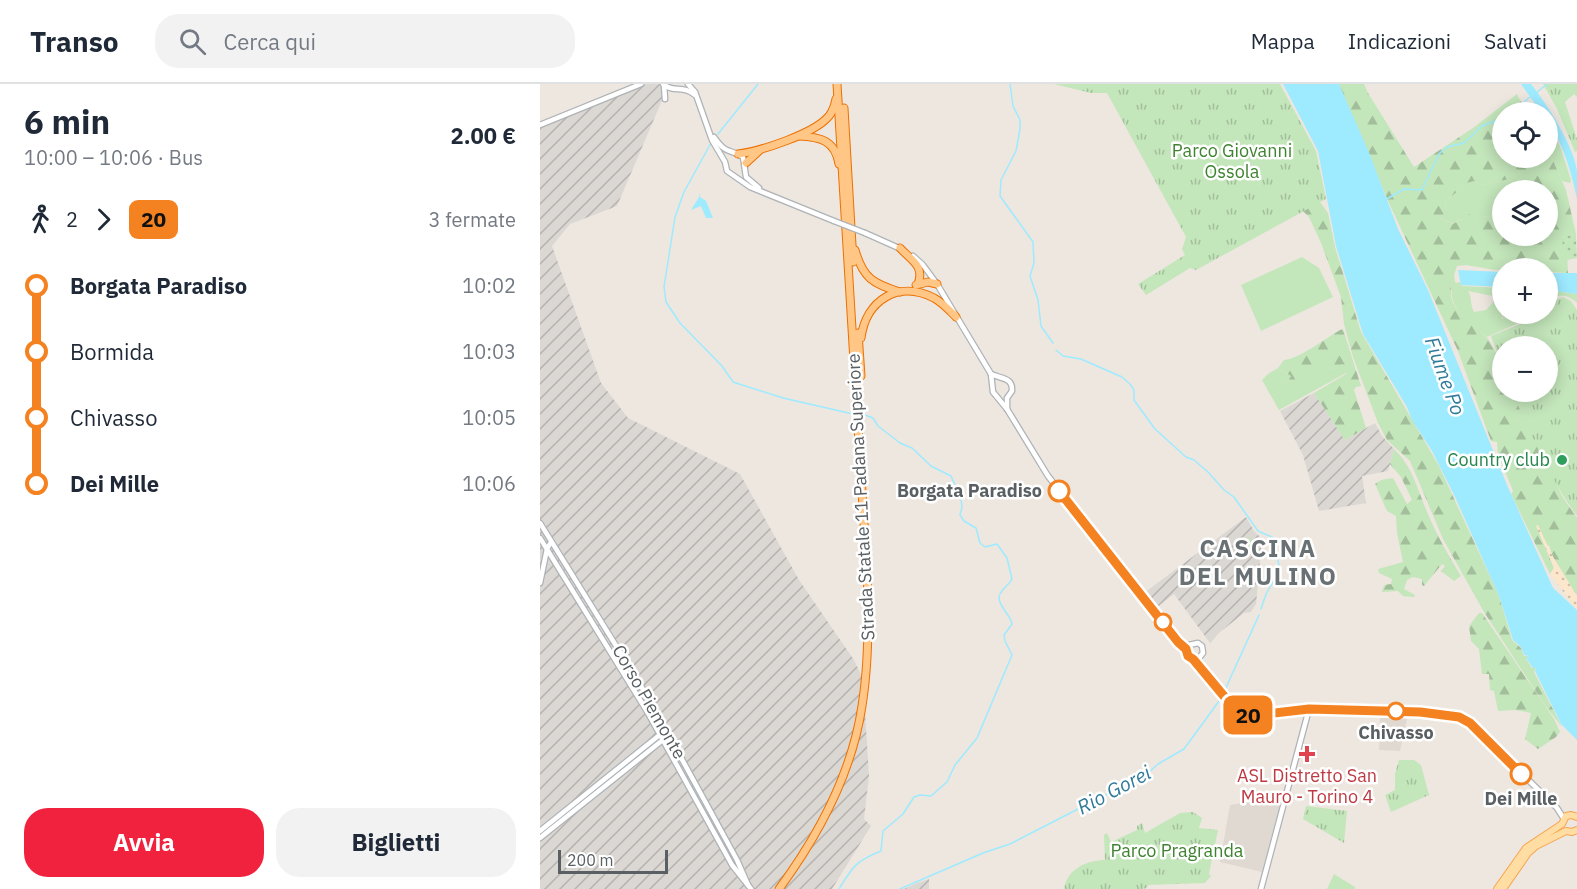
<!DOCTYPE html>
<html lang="it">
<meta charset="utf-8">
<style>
body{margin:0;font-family:"IBM Plex Sans",sans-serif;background:#f2f2f3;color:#1f2937;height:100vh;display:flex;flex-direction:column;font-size:22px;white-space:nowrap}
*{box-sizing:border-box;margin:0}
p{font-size:20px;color:#747a83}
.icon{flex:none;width:33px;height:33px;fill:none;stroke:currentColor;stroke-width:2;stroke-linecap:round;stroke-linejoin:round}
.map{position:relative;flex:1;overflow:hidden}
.side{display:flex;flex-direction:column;background:#fff;width:540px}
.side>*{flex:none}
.badge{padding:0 12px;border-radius:9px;font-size:21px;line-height:39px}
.fabs{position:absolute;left:952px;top:18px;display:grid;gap:12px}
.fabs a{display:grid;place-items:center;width:66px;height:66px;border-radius:50%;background:#fff;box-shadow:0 3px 15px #0003;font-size:30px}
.scale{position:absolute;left:18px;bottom:15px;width:110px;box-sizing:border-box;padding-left:6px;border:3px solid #595f62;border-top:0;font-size:16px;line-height:21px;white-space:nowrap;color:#595f62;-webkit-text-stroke:4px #fff;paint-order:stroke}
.map>.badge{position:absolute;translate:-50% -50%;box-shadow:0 0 0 3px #fff}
.legs{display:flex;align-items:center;gap:9px;height:66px;padding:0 24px;font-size:20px}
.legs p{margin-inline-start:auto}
.summary{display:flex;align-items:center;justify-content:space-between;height:102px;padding:0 24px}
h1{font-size:33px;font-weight:800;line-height:45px}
.cta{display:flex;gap:12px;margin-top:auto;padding:12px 24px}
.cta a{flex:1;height:69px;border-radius:24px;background:#f1223e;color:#fff;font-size:24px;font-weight:800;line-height:69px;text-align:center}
.cta a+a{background:#f2f2f3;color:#1f2937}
ul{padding:0 24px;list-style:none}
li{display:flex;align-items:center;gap:21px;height:66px;font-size:22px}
li i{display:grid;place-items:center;width:9px;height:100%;margin:0 8px;background:currentColor}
li i::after{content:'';width:15px;height:15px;margin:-8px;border:4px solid;border-radius:50%;background:#fff}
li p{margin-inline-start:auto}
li:first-child i{background:linear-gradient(#0000 50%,currentColor 0)}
li:last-child i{background:linear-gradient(currentColor 50%,#0000 0)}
header{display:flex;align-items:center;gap:36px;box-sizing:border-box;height:84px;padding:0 30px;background:#fff;border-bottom:2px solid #e0e1e3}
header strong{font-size:28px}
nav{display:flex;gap:33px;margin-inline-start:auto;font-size:21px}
.search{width:420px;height:54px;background:#f2f2f3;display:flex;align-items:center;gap:15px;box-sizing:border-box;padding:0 21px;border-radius:24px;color:#747a83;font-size:22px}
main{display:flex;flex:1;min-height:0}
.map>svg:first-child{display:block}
</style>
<header>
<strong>Transo</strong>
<div class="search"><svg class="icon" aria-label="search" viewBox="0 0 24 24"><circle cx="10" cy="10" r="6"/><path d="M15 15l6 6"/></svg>Cerca qui</div>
<nav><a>Mappa</a><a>Indicazioni</a><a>Salvati</a></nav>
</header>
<main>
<section class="side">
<div class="summary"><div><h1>6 min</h1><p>10:00 – 10:06 · Bus</p></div><b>2.00 €</b></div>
<div class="legs"><svg class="icon" aria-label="walk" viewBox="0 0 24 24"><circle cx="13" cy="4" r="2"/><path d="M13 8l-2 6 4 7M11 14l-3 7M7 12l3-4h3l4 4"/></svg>2<svg class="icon" aria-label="forward" viewBox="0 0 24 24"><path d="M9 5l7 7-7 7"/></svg><b class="badge" style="background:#f58220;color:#111">20</b><p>3 fermate</p></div>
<ul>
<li><i style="color:#f58220"></i><b>Borgata Paradiso</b><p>10:02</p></li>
<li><i style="color:#f58220"></i><span>Bormida</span><p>10:03</p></li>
<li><i style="color:#f58220"></i><span>Chivasso</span><p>10:05</p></li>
<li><i style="color:#f58220"></i><b>Dei Mille</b><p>10:06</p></li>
</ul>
<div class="cta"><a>Avvia</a><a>Biglietti</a></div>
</section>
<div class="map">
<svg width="1037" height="805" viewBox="0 0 1037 805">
<defs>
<pattern id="industrial-furrows" width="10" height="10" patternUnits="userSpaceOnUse" patternTransform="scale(1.5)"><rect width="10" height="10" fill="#dbd7d3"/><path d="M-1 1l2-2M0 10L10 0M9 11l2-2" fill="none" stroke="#b5b2af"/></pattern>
<pattern id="forest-firs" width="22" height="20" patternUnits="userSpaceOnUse" patternTransform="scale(1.5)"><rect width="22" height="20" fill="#c4e6bb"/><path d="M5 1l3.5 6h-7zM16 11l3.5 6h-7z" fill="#a2be9b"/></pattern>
<pattern id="sand-dots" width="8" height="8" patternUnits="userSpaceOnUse" patternTransform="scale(1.5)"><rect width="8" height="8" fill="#fce7cd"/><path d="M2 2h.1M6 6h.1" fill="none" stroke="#cfbeaa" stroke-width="1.8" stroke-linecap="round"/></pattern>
<pattern id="park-tufts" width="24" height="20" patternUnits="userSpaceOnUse" patternTransform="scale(1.5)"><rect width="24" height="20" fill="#c4e6bb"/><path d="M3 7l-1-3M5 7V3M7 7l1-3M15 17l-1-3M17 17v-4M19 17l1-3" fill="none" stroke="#a2be9b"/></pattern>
<pattern id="garden-dots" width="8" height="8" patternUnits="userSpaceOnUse" patternTransform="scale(1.5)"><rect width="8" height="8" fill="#c4e6bb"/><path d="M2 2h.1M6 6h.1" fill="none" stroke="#a2be9b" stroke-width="1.8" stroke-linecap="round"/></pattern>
</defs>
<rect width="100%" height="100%" fill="#ede7e0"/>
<g fill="url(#industrial-furrows)">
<polygon points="107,0 121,0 123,3 123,14 77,122 30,140 12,162 61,299 88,334 200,390 259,496 314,576 323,595 329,692 324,735 331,742 292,805 0,805 0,44"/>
<polygon points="774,309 805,356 835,339 842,352 854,365 848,387 822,392 826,419 779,427 763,371 740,327"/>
<polygon points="706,433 714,447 722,455 716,520 711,528 704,529 680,548 670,559 634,510 616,524 604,509"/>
<polygon points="389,795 389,805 364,805 377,799"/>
</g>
<g fill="#dfd9d1">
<polygon points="840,630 868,631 860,667 839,666"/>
<polygon points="738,713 741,718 722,788 680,778 690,721"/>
</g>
<g fill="#c4e6bb">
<polygon points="1008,41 1020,62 1031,96 1030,99 1022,97 1008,66"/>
<polygon points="970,95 979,106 963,106 963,130 944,133 937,128 935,134 920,135 913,140 900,133 906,128 905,118 927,99 934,97 941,101"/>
<polygon points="762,173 779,184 793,213 721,247 701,201"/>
<path d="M914,189L915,198L917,199L920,198L922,202L963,204V214L928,207C932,213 930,221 934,228L946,226L956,215L963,216L962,235L970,233L976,240L947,253C924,233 904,224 914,189Z"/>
<path d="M1008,206L1037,210V219C1027,210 1021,211 1008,214Z"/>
<polygon points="803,279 806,289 739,326 722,296 728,290 738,284 751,292 748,297 741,300 787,283 791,285"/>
<polygon points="709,453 720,467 713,472 702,458"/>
<polygon points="794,790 815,803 815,805 787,805"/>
</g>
<g fill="url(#forest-firs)" fill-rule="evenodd">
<path d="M799,0H824L828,9L874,83L933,44L977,10C980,19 985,20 989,28H963V74H1008V66L1010,70L1026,106L1036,150L1022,153L1027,168L1028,189L1008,188V184L955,186L926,181L917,182C906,215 909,220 934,242C939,246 944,250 948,255C960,273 963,286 963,308H974L1022,412L1037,434V512L1013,473L1009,461L1006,463L1014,484L1010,490L971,410L973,407L958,370L957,358L951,357L918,267L848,117ZM970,95L979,106H1008V152H963V130L944,133L943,128L939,124L935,134L929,130L913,140L901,134L906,128L905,118L927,99L934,97L941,101Z"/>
<polygon points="780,118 788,129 795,163 821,248 899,382 959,512 972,556 981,564 984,572 989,572 986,575 992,584 996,583 994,588 1022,643 1004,620 944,528 903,455 870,377 847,356 838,339 813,273 804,240 801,213 781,159 769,133 763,127"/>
<polygon points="963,229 985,230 988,237 976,240 970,233 963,235"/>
<path d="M803,245L821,302L816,303L814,306L826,344L805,356L774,309L806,290L803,280L791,285L787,283L743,304L740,301L748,297L751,292L738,284L744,276C759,275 786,254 800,246Z"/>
<path d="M854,365C873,383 878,407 888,430C897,452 909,472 921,492L914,497L901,487L905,482L902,480L884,502L882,501V495L873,493L867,496L864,505L875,511L874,513L863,512L858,507L842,508L844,501L851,500L852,495L839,489L838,485L863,478L857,449L856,432L847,427L835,400L841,396L853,394L867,420L872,416L861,393L850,380Z"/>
<polygon points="939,529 942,529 1014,635 1020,648 1016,653 998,665 985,655 991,629 975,626 958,627 954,607 950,606 949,590 942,590 939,565 931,557 929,542"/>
</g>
<polygon fill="url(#sand-dots)" points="998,441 1013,473 1037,512 1037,526 1010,490 1014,484 996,442"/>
<g fill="url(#park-tufts)">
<polygon points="514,0 740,0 776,67 786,115 656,186 650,184 606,211 598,200 645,171 642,165 646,153 567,9 551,9"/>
<polygon points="1003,0 1037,0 1037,13 1034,10 1025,18 1037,55 1037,67 1035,68 1017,25"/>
<path d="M1023,213L1031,217L1037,226V432C1009,394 991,350 972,308H1008V262H963V285L951,252L985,238L984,230H1008V219Z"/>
<polygon points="859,676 874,676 881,681 889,711 851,728 845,711 855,706 855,690"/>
<polygon points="766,722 807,727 804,759 763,735"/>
<path d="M653,728L662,734L659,744L678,746L669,790L671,792L665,799L608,801L607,804L602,805H524C527,785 547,776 565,776L564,751L567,749L571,758L597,746V742L602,739L605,749L640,729Z"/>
</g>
<polygon fill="url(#garden-dots)" points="1036,150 1037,174 1027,176 1021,153"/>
<g fill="#9eeaff">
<polygon points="743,0 799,0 830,71 858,145 888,206 967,401 1013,504 1037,526 1037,656 1021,640 995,587 996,584 993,584 986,574 989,572 984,571 981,563 973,556 959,512 916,415 892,367 872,336 867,323 823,250 796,162 778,67"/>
<path d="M981,0H991C1007,20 1034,62 1037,87C1037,96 1037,106 1037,115C1033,95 1027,74 1018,55C1014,43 1008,42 1008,28H1001Z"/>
<polygon points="159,108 160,113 166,117 173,134 166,134 161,122 151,126 159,113"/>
<polygon points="918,186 963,188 963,203 921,201"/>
<polygon points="1008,189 1037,189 1037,210 1008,206"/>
</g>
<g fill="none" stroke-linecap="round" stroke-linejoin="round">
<g stroke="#9eeaff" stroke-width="1.5">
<polyline points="470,0 473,22 480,36 480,45 476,67 461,96 460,112 493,158 494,179 490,192 498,216 501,242 513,259"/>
<polyline points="996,9 1007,0"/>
<polyline points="973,28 990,13"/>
<polyline points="178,50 218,0"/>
<polyline points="171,59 144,108 135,133 124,203 126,218 140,239 182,282 193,298 243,314 313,330"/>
<polyline points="845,116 864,105 882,106 899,70 907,63 924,59 942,42 963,34"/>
<polyline points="516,266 523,272 541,275 582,293 590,300 594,306 594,316 615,345 646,373 654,376 668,388 684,406 694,413 718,447 732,453 740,485 726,510 721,525"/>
<polyline points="684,608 719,531"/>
<path d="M299,805C313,782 316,777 341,767L343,747L363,730L374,713L380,711L391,712L407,698L415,681L437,654L472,571L465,557L464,551L472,540C471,531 455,519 460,510C463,504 469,501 472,495L467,474L457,460L445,463L440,459L436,444L424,437L420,431L422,423L421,415L411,392L391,382L372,364L360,359L338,342L333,334L325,331"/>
<polyline points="360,805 443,769 470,760 608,689 618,680 644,665 682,613"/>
</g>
<g stroke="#aeb3b7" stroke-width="7">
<g id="minor">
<path d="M123,0C133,9 144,1 155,11"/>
<polyline points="148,0 155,8 172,56 185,78 187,87 210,103 294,137"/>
<polyline points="124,1 125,15"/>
<polyline points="0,41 101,0"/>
<path d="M174,53C187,72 190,64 203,73L206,93L219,104"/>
<polyline points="325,149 361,165"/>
<polyline points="373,172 383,181 397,200 451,290 453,308 467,325 508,392 638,558 646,565"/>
<path d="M451,290C461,295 473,293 472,307L467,314V325"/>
<polyline points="0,439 109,615 197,776 208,801"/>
<polyline points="0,454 108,629 192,781 211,805"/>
<polyline points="0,499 7,465 11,458"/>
<polyline points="653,575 658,575 663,569 662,562 658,559 649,561 646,567 648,572 653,575 693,623 708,630 716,631 769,625 811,625 906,630 919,633 930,639 1017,724 1024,735"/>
<polyline points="0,747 122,649"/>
<polyline points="0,754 129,651"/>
<polyline points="721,805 769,625"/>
</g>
</g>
<g stroke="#f8a44f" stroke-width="8">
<g id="major">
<polyline points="957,805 986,764 1022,740 1026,732 1031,731 1037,733"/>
<polyline points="963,805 988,769 996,762 1026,747 1032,748 1037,746"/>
</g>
</g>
<g stroke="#ed7000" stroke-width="9">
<g id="highway">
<polyline points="304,24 313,178"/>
<path d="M259,52C280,53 295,56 299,80"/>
<path d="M198,70C221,67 274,50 289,32C293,27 295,20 296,15"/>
<polyline points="206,79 219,67"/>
<path d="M360,164C371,176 385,182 378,200"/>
<path d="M315,166C323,194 333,200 360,208"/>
<polyline points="376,201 388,198 397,200"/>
<polyline points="318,249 321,292"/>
<path d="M321,254C326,216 358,196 394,214C403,219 409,226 416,233"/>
<path d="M239,805C278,752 312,689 322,622C329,578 329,534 327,489L297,0"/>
</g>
</g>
<use href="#minor" stroke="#fff" stroke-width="4.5"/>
<use href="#major" stroke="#ffdda3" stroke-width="6"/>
<use href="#highway" stroke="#ffc685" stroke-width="7"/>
<g stroke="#aeb3b7" stroke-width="7" stroke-linecap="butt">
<polyline id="minor-bridge" points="294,137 325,149"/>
</g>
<use href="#minor-bridge" stroke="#fff" stroke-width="4.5"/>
</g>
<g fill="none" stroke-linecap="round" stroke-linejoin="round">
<g stroke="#fff" stroke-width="14">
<polyline id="line-1" points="519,407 638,558 646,565 648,572 653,575 693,623 708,630 716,631 769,625 880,628 919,633 930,639 981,690"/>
</g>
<use href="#line-1" stroke="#f58220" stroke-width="9"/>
</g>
<circle fill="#2e9e5b" stroke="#fff" stroke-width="2" cx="1022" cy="376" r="6"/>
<g fill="#fff" stroke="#f58220" stroke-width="3">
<circle cx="519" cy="407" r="10"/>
<circle cx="623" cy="538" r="8"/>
<circle cx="856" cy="627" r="8"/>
<circle cx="981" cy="690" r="10"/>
</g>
<path fill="#e0444e" stroke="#fff" stroke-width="2" d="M764 661h6v6h6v6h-6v6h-6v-6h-6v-6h6z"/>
<g text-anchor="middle" stroke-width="5" stroke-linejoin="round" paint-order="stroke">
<g font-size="18" fill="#3e832f" stroke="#fff">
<text x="692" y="73">Parco Giovanni<tspan x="692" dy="21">Ossola</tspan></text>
<text x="637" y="773">Parco Pragranda</text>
</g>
<g font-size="18" fill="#27864d" stroke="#fff" text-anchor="end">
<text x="1010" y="382">Country club</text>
</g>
<g font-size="18" font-weight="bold" fill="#595f62" stroke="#fff">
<text x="502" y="413" text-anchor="end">Borgata Paradiso</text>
<text x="856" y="655">Chivasso</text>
<text x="981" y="721">Dei Mille</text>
</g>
<g font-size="18" fill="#595f62" stroke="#fff">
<text transform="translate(321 413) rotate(-93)" y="6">Strada Statale 11 Padana Superiore</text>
<text transform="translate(109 618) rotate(60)" y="6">Corso Piemonte</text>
</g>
<g font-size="18" fill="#be3a42" stroke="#fff">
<text x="767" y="698">ASL Distretto San<tspan x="767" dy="21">Mauro - Torino 4</tspan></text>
</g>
<g font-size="20" font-style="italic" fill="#317b9a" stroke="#fff">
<text transform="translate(905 292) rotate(70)" y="7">Fiume Po</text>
<text transform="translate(574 706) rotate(-28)" y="7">Rio Gorei</text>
</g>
<g font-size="24" font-weight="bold" letter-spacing="1.5" fill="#6a7174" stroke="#fff">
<text x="718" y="473">CASCINA<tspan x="718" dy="28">DEL MULINO</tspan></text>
</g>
</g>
</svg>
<div class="fabs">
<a><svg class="icon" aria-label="locate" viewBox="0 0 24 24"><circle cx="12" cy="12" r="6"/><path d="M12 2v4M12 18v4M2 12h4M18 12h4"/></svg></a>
<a><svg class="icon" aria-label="layers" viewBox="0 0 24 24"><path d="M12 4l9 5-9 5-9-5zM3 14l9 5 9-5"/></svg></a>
<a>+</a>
<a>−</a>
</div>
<div class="scale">200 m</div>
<b class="badge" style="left:708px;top:631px;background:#f58220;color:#111">20</b>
</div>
</main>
